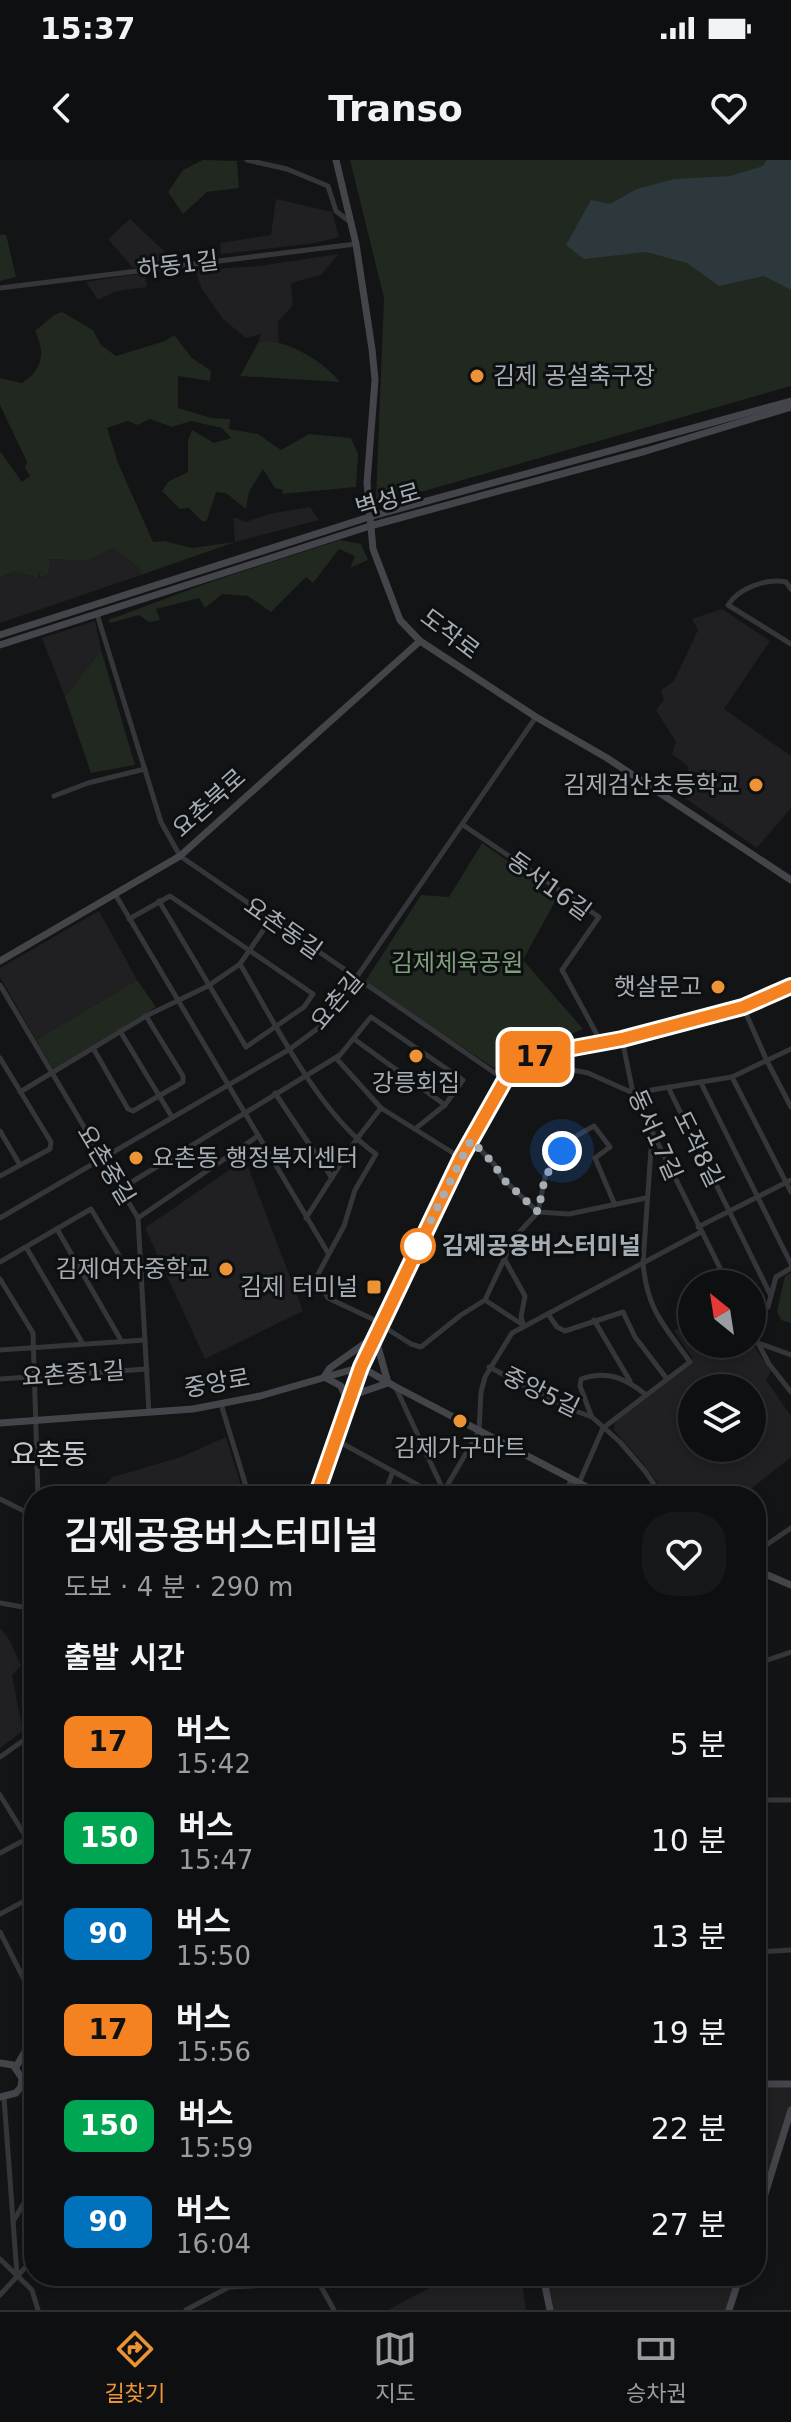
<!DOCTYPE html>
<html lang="ko">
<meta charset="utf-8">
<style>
body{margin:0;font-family:"DejaVu Sans","Noto Sans KR",sans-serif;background:#171819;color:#f1f3f6;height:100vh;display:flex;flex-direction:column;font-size:30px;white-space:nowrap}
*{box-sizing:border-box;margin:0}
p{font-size:26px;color:#9b9c9f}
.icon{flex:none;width:44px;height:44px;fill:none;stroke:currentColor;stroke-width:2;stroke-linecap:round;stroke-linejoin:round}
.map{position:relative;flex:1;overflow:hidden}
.sheet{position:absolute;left:24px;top:1326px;width:742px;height:800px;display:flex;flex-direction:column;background:#0e0f10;border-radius:32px;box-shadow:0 4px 12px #0003,0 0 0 2px #2e2f30}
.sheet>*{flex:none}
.badge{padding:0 16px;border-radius:12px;font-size:28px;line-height:52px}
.needle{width:52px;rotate:330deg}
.tools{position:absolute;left:678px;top:1110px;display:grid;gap:16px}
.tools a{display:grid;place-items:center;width:88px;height:88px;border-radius:50%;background:#0e0f10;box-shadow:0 4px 12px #0003,0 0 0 2px #2e2f30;font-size:40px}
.you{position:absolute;width:40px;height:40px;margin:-20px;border:6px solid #fff;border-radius:50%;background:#1a73e8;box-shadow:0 0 0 12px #1a73e833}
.map>.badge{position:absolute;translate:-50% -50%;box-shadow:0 0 0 4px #fff}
h2{padding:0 40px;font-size:30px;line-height:72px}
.round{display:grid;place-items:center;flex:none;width:84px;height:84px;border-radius:32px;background:#171819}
.overview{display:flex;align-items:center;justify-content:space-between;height:136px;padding:0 40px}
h1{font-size:38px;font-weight:600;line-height:60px}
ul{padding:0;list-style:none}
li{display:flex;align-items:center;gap:24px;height:96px;padding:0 40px}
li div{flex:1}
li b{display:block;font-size:30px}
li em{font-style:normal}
li .badge{min-width:88px;font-weight:700;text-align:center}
.status{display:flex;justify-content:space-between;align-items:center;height:56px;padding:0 40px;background:#0e0f10;direction:ltr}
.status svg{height:22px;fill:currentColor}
header{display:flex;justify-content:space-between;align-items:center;height:104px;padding:0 40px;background:#0e0f10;font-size:36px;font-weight:600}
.menu{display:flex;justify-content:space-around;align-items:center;height:112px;border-top:2px solid #2e2f30;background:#0e0f10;font-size:22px;color:#9b9c9f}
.menu a{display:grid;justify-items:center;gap:4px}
.menu .selected{color:#ec9435}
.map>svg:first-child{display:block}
</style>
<div class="status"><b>15:37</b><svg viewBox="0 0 49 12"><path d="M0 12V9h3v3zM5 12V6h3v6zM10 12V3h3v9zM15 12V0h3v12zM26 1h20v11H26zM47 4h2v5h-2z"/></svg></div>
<header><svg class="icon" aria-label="back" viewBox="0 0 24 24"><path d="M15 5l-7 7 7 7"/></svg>Transo<svg class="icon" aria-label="heart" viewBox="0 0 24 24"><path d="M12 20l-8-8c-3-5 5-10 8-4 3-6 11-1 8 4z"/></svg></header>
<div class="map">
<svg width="791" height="2150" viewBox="0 0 791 2150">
<rect width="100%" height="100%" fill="#131415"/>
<g fill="#202022" fill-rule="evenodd">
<polygon points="276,39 332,52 339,77 315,83 221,94 220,83 271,75"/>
<polygon points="130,59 167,94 153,107 133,108 108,79"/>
<polygon points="339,94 321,115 291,123 293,145 278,162 279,182 258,183 261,174 246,178 223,159 202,129 195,110 259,106"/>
<polygon points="145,113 147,127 116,131 98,140 86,122"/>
<polygon points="310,347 319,360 235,382 233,357 246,362 269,354"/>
<polygon points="113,388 139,408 141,415 0,463 0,417 15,412 39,418 48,415 50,399 87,401"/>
<polygon points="722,449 770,481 724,549 791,596 791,648 757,688 679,634 689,607 672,594 676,582 656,550 664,540 661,530 674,521 698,470 692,459"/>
<polygon points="95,461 101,490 65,537 42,478"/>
<polygon points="99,751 137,820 36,880 0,817 0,808"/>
<polygon points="245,999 303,1151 205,1199 145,1068"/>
<path d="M692,1157V1184L752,1183L771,1211L766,1220L791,1256V1297L742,1336H667L644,1304L614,1270L615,1262L692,1204V1197L674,1171ZM692,1228H752V1288H692Z"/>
<polygon points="226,1277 244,1336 92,1336 113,1317 181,1297"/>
<polygon points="0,1468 10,1481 21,1506 12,1515 23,1571 0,1588"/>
<polygon points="756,1925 791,1925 791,1950 756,2064"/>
<polygon points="452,2116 521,2116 526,2150 388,2150"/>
<polygon points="543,2116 740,2116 729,2150 550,2150"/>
</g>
<g fill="#202820">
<polygon points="203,0 237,1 239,28 207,32 183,54 168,32 183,10"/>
<polygon points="350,0 791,0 791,226 424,331 376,339 384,138"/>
<polygon points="6,74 16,117 0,121 0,75"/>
<path d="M62,152L93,170L101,185L116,196L165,181L174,175L192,198L211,211L210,221L178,216V248L211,258L230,259L229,269L258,274L281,290L309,274L351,278L358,294L356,327L282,334L283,330L275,328L263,309L249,332L246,349L226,333L216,332L207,360L203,362L189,348L180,349L162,331L169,321L188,312V280L192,270L214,283L231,278L222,268L191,261L172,267L150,259L137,265L128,261L107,268L118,303L153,382L164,381L192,388L235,382L141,415L139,408L113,388L87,401L50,399L48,415L40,417L38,410L39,418L15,412L0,417V291L22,322L30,316L25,308L27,302L0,245V218L22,223C42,210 46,193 35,171L54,155Z"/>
<path d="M270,181C296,185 323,202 340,222L240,216L258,183Z"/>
<polygon points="340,380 361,384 368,400 350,408 355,396 339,389 313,423 306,417 271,452 248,436 222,434 205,448 199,438 156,449 160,460 149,462 139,455 110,463 108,460 216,420"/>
<polygon points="101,490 135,605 91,613 65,537"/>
<polygon points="482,683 558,736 523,800 583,869 494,908 364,823 421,735 449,737"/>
<polygon points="137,820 156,847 53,909 36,880"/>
<polygon points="791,1113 791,1163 781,1160 777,1151 785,1116"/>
</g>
<polygon fill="#2d383d" points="767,0 791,0 791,130 764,116 719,126 687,103 646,92 584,99 566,85 591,40 610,44 637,29 674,19 730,16 763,6"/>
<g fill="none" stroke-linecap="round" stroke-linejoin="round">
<g stroke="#35363a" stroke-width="5">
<polyline points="247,0 287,9 328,26 336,51 350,62"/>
<polyline points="0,128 356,84"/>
<path d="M791,429L786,422C766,418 739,428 728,445L791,484"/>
<polyline points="97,454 161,662 180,696 505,920"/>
<polyline points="54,636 88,623 145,609"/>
<polyline points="463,665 599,757 562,810 601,882"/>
<polyline points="115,734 328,1093"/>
<polyline points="129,759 170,736 313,834 304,847 246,887 159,741"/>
<path d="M240,804C276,865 319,954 376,994L355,1030L344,1066L316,1118L328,1138L381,1163"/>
<polyline points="0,825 138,1058 149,1253"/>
<polyline points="743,847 767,901 791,947"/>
<polyline points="120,871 172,957"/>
<polyline points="354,879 445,945"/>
<polyline points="622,879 633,933 728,1124"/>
<polyline points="93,888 128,949 133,951 183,922 183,916 146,856"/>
<polyline points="546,893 573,910 588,913 633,933 732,917 791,889"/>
<polyline points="0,898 51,982 50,989 0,1016"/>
<polyline points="336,898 381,948 461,998"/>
<polyline points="732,917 791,1032"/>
<polyline points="701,923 791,1104"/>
<polyline points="668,927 771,1136"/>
<polyline points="20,932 146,856 208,826 240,804 271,759"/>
<polyline points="275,933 332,1018"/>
<polyline points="0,971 20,1005"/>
<polyline points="471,980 494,1004 502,1018 538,1052 569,1054 646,1038"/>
<polyline points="122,1028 340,895 371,857 463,920 445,945 415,969"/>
<polyline points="0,1058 290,889 325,863 536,557"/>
<polyline points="138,1058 258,976"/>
<polyline points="306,1058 356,980 381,948"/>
<polyline points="698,1067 791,1020"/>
<polyline points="57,1069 122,1182"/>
<polyline points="26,1087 83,1184"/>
<polyline points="505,1100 525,1136 521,1157 524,1166"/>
<polyline points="0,1102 91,1049 123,1102 141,1103"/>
<polyline points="0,1119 33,1173 38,1336"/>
<polyline points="485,1140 523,1165"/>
<polyline points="548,1154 557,1167 565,1171 623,1152 635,1177 667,1219"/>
<polyline points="752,1156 768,1147 776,1117 791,1108"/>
<polyline points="594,1160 630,1221"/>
<polyline points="381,1165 411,1184 421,1187 461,1155 485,1140 514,1078 538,1052 545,1017 556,997 578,975 594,966 610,987 595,998 615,1045"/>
<polyline points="752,1172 758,1183 791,1195"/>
<polyline points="758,1183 769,1204 791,1232"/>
<polyline points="0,1190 145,1180"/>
<polyline points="489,1207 570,1249 592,1257 620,1282 645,1311 662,1336"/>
<polyline points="0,1219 147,1209"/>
<polyline points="396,1228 446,1336"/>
<polyline points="221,1244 249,1336"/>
<path d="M591,1255L580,1226L581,1219C607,1210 626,1218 646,1235"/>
<polyline points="336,1280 438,1336"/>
<path d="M579,1323L603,1268L690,1202C664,1165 647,1150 643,1103L652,975"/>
<polyline points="444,1331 479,1271 481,1232 485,1217 512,1173 701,1072"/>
<polyline points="384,1336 393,1311"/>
<polyline points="565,1336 571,1319"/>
<polyline points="0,1339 34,1356"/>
<polyline points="756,1392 791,1368"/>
<polyline points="0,1443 34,1449"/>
<polyline points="756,1504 791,1492"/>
<polyline points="0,1597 34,1573"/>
<polyline points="0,1635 34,1690"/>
<polyline points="756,1640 791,1640"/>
<polyline points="0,1693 34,1675"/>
<polyline points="0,1754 34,1736"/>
<polyline points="0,1772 34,1839"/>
<polyline points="756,1792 791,1790"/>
<polyline points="4,1938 17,2115"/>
<polyline points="14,2060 34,2026"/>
<polyline points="0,2099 32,2130 38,2150"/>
<polyline points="315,2116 334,2150"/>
<polyline points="0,2135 34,2098"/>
<polyline points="186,2150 229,2127 271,2125 288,2116"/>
</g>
<g stroke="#43454a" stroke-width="7">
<polyline points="336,0 356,84 372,189 375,220 367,323 373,389 400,460 420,481 536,557 607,598 791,720"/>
<polyline points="0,475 369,357 791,241"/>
<polyline points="0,485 370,366 646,291 791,247"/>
<polyline points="0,801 180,696 420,481"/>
<polygon points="375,1176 388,1223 356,1234 348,1242 341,1226 324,1217 330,1208"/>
<polyline points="0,1263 193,1249 260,1236 361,1207 396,1227 604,1336"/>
<polyline points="316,1336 361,1207 461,998 505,920 535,898 546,893 622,879 743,847 791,826"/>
<polyline points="756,1410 791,1425"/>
<polyline points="0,1903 13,1905 22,1918 21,1927 16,1933 0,1937"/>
<polyline points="16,1907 34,1876"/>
<polyline points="756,1924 791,1924"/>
<polyline points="756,2063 791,1950"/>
<polyline points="543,2116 550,2150"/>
<polyline points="729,2150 740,2116"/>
</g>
</g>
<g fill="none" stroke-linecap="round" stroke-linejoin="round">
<g stroke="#fff" stroke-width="18">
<polyline id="line" points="316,1336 361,1207 461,998 505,920 535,898 546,893 622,879 743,847 791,826"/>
</g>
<use href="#line" stroke="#f58220" stroke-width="12"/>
<polyline stroke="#a5adb5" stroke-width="8" stroke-dasharray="0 14.4" points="418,1086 471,980 494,1004 502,1018 538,1052 545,1017 562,991"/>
</g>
<g fill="#ec9435" stroke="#0e0f10" stroke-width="3">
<circle cx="477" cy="216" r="8"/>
<circle cx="756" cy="625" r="8"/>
<circle cx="718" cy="827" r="8"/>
<circle cx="416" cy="896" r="8"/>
<circle cx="136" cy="998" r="8"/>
<circle cx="226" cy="1109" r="8"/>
<rect x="366" y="1119" width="16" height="16" rx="4"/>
<circle cx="460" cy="1261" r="8"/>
</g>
<circle fill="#fff" stroke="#f58220" stroke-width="4" cx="418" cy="1086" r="16"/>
<g text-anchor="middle" stroke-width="6" stroke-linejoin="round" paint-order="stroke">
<g font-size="24" fill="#a5adb5" stroke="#0e0f10">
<text transform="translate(178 105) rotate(-7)" y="8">하동1길</text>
<text transform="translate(388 340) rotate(-16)" y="8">벽성로</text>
<text transform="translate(450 474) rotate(37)" y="8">도작로</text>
<text transform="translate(209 643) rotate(-42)" y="8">요촌북로</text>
<text transform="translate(549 726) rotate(36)" y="8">동서16길</text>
<text transform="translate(283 768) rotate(35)" y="8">요촌동길</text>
<text transform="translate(337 841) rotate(-50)" y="8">요촌길</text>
<text transform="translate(655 975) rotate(66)" y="8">동서17길</text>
<text transform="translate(698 989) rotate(64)" y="8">도작8길</text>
<text transform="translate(106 1005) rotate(59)" y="8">요촌중길</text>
<text transform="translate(73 1214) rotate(-4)" y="8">요촌중1길</text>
<text transform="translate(217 1223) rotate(-10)" y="8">중앙로</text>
<text transform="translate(541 1232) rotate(26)" y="8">중앙5길</text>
</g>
<g font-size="24" fill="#a5adb5" stroke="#0e0f10" text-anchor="end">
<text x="493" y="224" text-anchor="start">김제 공설축구장</text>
<text x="740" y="633">김제검산초등학교</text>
<text x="702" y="835">햇살문고</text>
<text x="416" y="931" text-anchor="middle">강릉회집</text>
<text x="152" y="1006" text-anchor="start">요촌동 행정복지센터</text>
<text x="210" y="1117">김제여자중학교</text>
<text x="358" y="1135">김제 터미널</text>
<text x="460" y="1296" text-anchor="middle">김제가구마트</text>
</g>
<g font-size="24" fill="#80a07d" stroke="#0e0f10">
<text x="457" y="811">김제체육공원</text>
</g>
<g font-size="24" font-weight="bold" fill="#a5adb5" stroke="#0e0f10" text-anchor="start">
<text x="442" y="1094">김제공용버스터미널</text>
</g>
<g font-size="28" fill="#c6cbd1" stroke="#0e0f10">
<text x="49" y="1304">요촌동</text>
</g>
</g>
</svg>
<div class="tools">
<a><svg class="needle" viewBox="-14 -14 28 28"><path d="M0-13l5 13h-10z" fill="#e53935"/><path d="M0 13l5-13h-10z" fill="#9b9c9f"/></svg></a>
<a><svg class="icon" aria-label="layers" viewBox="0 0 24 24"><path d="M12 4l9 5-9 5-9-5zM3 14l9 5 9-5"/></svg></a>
</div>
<div class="you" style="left:562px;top:991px"></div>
<b class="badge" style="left:535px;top:897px;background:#f58220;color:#111">17</b>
<section class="sheet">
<div class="overview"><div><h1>김제공용버스터미널</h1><p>도보 · 4 분 · 290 m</p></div><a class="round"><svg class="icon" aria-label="heart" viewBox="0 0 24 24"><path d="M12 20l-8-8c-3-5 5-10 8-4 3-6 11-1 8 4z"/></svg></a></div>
<h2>출발 시간</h2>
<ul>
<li><span class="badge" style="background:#f58220;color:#111">17</span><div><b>버스</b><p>15:42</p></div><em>5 분</em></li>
<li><span class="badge" style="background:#00a651;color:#fff">150</span><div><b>버스</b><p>15:47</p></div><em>10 분</em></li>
<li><span class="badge" style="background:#0072bc;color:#fff">90</span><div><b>버스</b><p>15:50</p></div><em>13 분</em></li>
<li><span class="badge" style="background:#f58220;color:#111">17</span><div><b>버스</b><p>15:56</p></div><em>19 분</em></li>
<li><span class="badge" style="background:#00a651;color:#fff">150</span><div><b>버스</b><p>15:59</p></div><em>22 분</em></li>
<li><span class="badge" style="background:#0072bc;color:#fff">90</span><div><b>버스</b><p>16:04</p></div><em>27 분</em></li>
</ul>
</section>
</div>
<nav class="menu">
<a class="selected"><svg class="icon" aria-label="directions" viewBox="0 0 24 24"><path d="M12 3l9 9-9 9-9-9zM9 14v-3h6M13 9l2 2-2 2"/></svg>길찾기</a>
<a><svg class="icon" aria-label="map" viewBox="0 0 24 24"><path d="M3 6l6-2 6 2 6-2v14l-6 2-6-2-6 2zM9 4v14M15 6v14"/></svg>지도</a>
<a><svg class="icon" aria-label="tickets" viewBox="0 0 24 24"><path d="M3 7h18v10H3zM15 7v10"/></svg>승차권</a>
</nav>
